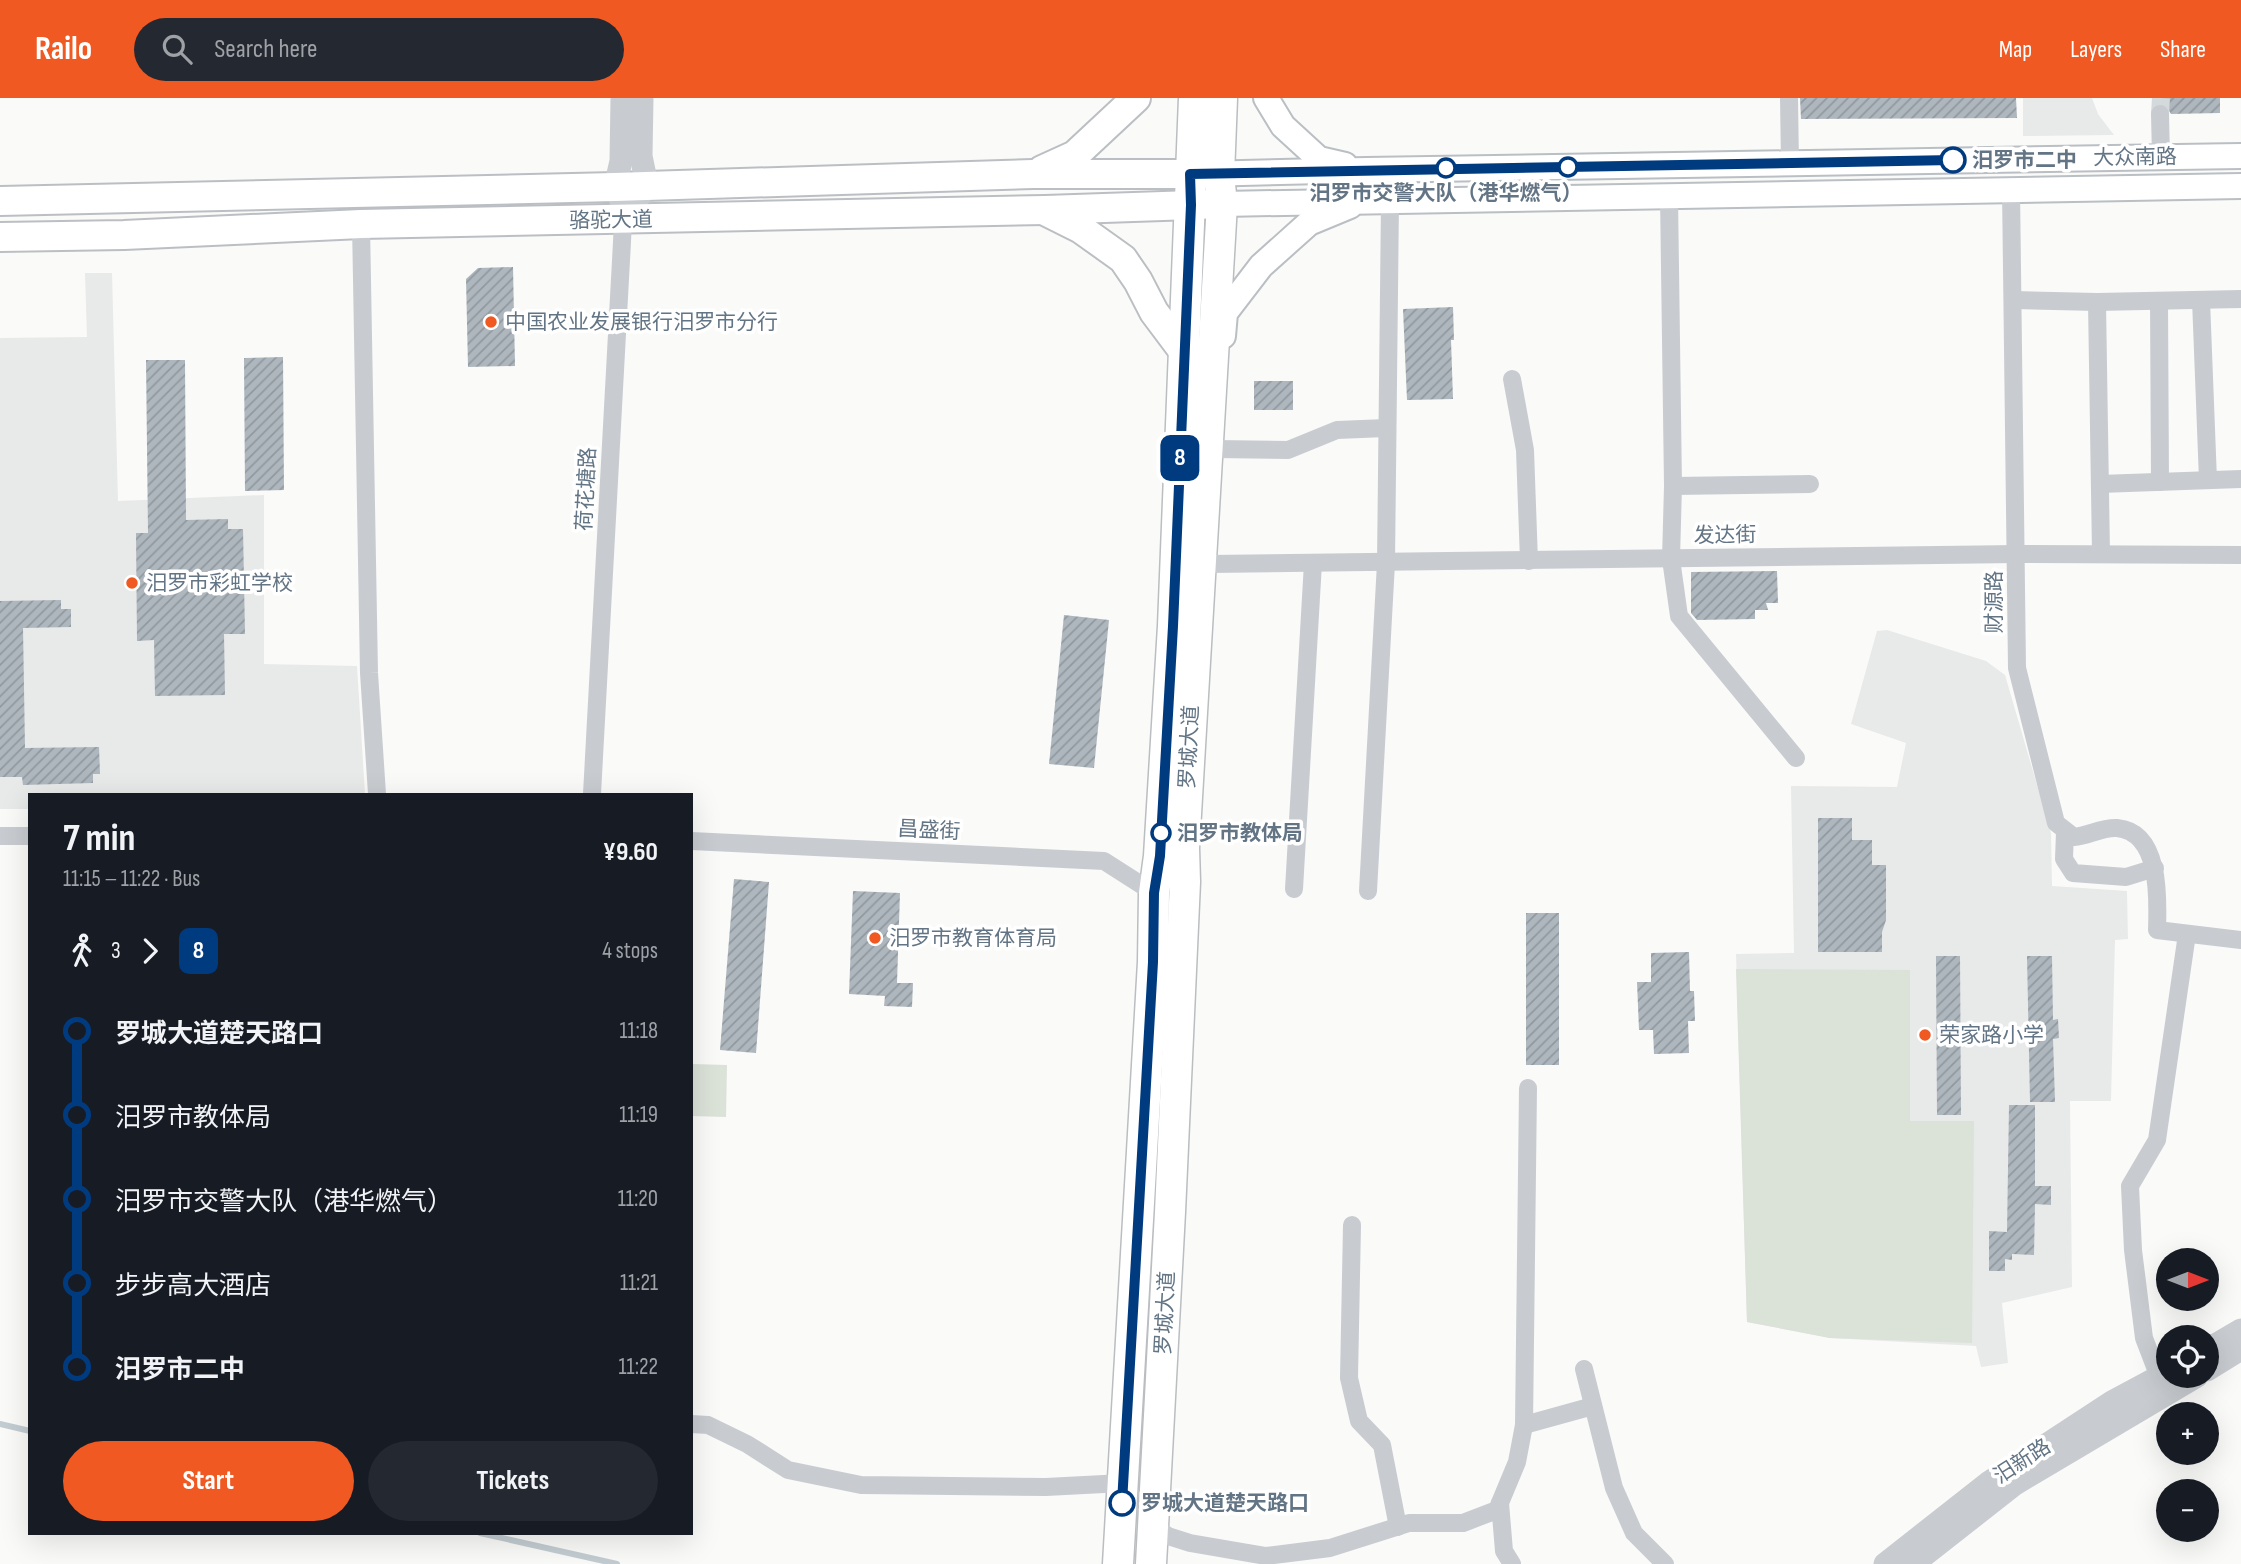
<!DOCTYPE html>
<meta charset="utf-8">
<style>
body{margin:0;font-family:"Sofia Sans Condensed","Noto Sans SC",sans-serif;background:#242831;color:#f1f3f6;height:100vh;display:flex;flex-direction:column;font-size:26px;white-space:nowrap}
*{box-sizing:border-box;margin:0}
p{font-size:23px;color:#9ea1a6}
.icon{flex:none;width:38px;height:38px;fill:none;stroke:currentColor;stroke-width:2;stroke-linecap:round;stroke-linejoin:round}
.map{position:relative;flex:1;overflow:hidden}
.details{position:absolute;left:28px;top:695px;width:665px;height:742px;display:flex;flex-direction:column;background:#171b24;border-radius:0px;box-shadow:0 7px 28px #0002}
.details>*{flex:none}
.badge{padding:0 14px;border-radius:10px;font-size:24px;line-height:46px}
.needle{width:46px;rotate:90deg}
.controls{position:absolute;left:2156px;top:1150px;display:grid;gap:14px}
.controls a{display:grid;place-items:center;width:63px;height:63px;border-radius:50%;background:#171b24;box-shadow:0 7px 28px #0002;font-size:35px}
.map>.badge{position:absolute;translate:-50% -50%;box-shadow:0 0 0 4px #fff}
.legs{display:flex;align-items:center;gap:10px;height:77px;padding:0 35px;font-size:23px}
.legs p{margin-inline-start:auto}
.head{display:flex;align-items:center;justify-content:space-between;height:119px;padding:0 35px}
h1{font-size:38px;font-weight:700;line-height:52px}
.cta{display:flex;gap:14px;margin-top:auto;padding:14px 35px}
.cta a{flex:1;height:80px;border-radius:42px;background:#f05922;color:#fff;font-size:28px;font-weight:700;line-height:80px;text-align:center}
.cta a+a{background:#242831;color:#f1f3f6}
ul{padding:0 35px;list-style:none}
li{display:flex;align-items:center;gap:24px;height:84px;font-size:26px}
li i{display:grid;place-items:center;width:10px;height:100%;margin:0 9px;background:currentColor}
li i::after{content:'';width:18px;height:18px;margin:-9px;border:5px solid;border-radius:50%;background:#171b24}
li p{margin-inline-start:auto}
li:first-child i{background:linear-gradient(#0000 50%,currentColor 0)}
li:last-child i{background:linear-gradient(currentColor 50%,#0000 0)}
header{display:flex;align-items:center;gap:42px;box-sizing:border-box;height:98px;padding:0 35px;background:#f05922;color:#fff}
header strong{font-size:33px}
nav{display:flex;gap:38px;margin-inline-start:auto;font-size:24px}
.search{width:490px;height:63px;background:#242831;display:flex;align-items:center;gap:18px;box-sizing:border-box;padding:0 24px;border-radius:38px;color:#9ea1a6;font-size:26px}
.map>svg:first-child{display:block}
</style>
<header>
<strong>Railo</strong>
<div class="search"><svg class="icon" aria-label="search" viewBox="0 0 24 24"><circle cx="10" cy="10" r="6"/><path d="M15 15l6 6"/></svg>Search here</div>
<nav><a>Map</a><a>Layers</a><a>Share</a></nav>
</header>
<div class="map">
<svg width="2241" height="1466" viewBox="0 0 2241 1466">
<defs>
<pattern id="building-hatch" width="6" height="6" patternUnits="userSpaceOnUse" patternTransform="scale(1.75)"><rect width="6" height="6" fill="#aeb7bd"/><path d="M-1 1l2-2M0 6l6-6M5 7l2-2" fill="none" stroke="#91999f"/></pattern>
</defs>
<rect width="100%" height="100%" fill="#fafaf8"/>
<g fill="#e8e9e9">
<polygon points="2023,0 2092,0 2098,16 2114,37 2023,38"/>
<polygon points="85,175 112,175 118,403 264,397 264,566 357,568 365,696 30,696 30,711 0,711 0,240 87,239"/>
<polygon points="1887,532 1986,563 2005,577 2051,735 2052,788 2127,793 2128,841 2115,842 2111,1003 2070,1003 2072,1189 2002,1205 2008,1265 1981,1269 1976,1248 1830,1240 1747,1224 1736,856 1794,855 1791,688 1897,689 1906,645 1851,626 1877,533"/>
</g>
<g fill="#dbe2d8">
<polygon points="1736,871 1910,872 1910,1023 1974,1023 1972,1245 1830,1240 1747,1224"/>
<polygon points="691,966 727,967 726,1019 691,1018"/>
</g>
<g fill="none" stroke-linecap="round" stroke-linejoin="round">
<g stroke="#c2ccd1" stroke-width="6">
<polyline points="0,1326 30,1333"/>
<polyline points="480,1435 617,1466"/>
</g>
</g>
<g fill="url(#building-hatch)">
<polygon points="1800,0 2016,0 2017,20 1801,21"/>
<polygon points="2153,0 2220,0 2220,15 2171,16 2165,6 2153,7"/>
<polygon points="513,169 515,268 468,269 466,181 478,170"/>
<polygon points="1453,209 1454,242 1451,242 1453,301 1407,302 1403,211"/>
<polygon points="283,259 284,392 245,393 244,260"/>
<polygon points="146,262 185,262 186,422 228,421 228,431 243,431 245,536 224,536 225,597 155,598 154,542 137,543 136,435 148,435"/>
<rect x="1254" y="283" width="39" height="29"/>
<polygon points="1777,473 1778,505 1766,505 1768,512 1755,512 1755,521 1697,522 1691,515 1691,474"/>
<polygon points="61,502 61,511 71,511 71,529 23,530 25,650 99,649 100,676 93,676 93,685 23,687 22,679 0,679 0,503"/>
<polygon points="1064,517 1109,522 1094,670 1049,666"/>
<polygon points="1818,720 1852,720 1852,742 1872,742 1872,767 1886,767 1886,822 1882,834 1882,854 1818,854"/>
<polygon points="734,781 769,784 756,955 720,952"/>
<polygon points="853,793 900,795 897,885 913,885 912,909 884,908 885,898 849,896"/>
<rect x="1526" y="815" width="33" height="152"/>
<polygon points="1689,854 1690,893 1694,893 1695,923 1688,923 1689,955 1654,956 1653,932 1639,932 1637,884 1651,884 1651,855"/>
<polygon points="1936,858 1960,858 1961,1017 1937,1017"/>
<polygon points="2027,858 2052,858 2053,922 2058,921 2059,940 2053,941 2055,1004 2030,1004"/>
<polygon points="2009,1007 2035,1007 2035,1088 2051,1088 2051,1107 2035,1106 2034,1157 2012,1156 2012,1162 2005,1161 2005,1173 1989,1173 1989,1133 2007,1134"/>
</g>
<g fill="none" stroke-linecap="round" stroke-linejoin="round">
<polyline stroke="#d4d9db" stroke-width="18" stroke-dasharray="18 9" stroke-linecap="butt" points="2160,16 2161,0"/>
<g stroke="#babfc4" stroke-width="28">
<g id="secondary">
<polyline points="1266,0 1283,28 1319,61 1345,67"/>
<polyline points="1202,76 1366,72 2241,58"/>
<polyline points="1222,106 2241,88"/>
<polyline points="1223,238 1225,215 1261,168 1309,125 1350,108"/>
</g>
</g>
<g stroke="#bbbfc3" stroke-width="32">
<g id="primary">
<polyline points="1042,72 1075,57 1136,0"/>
<polyline points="0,103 615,89 1033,76 1190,76"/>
<polyline points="1047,114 1081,131 1123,161 1138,183 1154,214 1184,254"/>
<polyline points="0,139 124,137 361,126 1045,112 1222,106"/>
</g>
</g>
<g stroke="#babec1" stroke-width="33">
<g id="trunk">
<polyline points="1118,1466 1153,864 1154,795 1159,758 1173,528 1194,0"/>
<polyline points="1151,1466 1170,1114 1185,784 1184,750 1222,106 1219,77 1222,0"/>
</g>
</g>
<g stroke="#c8ccd0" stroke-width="18">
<polyline points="1789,0 1790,65"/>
<polyline points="2160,16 2161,59"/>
<path d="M2011,91L2017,570L2056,725L2074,739C2088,738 2102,729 2117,730C2161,734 2158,801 2157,832L2241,842"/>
<polyline points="1669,97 1673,388 1671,461 1679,518 1796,660"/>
<polyline points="361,126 369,575 377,696"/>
<polyline points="2014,202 2097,204 2241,201"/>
<polyline points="2201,202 2208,382"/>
<polyline points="2159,203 2160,384"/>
<polyline points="2097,204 2101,456"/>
<polyline points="1512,281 1525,352 1529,463"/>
<polyline points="1214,351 1288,352 1337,332 1386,330"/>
<polyline points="2100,386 2241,381"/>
<polyline points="1673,388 1810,386"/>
<polyline points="1209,466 2017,456 2241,457"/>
<polyline points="592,696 622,144 623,122 615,89"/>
<polyline points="2065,734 2064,761 2073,775 2126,779 2155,770"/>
<polyline points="0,738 30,738"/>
<polyline points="691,743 1104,763 1154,795"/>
<polyline points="1294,791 1313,465"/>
<polyline points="1368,793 1386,465 1390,103"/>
<polyline points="1352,1127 1349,1280 1359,1323 1382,1347 1398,1429"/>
<polyline points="1584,1271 1614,1390 1634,1435 1665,1466"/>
<polyline points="2159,1279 2144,1240 2133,1152 2130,1088 2157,1042 2187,836"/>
<polyline points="691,1326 708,1327 747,1346 788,1372 861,1387 1046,1389 1123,1385"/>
<polyline points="1524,1327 1593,1308"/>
<polyline points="1500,1405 1504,1453 1512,1466"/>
<polyline points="1153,1428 1168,1438 1190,1445 1266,1458 1330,1450 1409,1425 1463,1425 1497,1412 1517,1364 1524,1327 1528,990"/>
</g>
<g stroke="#c8ccd0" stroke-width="23">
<polyline points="615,89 621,63 622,0"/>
<polyline points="623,122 647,87 641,58 642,0"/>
<polyline points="2207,1252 2241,1232"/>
<polyline points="2207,1272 2241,1251"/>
<polyline points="1885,1466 1988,1385 2112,1304 2168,1274"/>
<polyline points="1913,1466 2015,1386 2197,1278"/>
</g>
<use href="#secondary" stroke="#fff" stroke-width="24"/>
<use href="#primary" stroke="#fff" stroke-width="28"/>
<use href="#trunk" stroke="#fff" stroke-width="30"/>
</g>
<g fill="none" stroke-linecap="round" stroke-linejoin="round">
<g stroke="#fff" stroke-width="16">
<polyline id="line-1" points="1122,1405 1153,864 1154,795 1160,758 1173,528 1191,107 1190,76 1953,62"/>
</g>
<use href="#line-1" stroke="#003b80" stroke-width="10"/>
</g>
<g fill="#fff" stroke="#003b80" stroke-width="3.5">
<circle cx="1953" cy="62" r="12"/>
<circle cx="1568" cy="69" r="9"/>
<circle cx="1446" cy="70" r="9"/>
<circle cx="1161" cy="735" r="9"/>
<circle cx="1122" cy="1405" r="12"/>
</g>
<g fill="#f05922" stroke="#fff" stroke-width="2.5">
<circle cx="491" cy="224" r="7"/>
<circle cx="132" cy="485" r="7"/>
<circle cx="875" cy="840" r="7"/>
<circle cx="1925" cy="937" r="7"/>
</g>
<g text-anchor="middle" stroke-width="7" stroke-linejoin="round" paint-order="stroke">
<g font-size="21" fill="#637585" stroke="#fff">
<text transform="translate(2135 59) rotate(-1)" y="7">大众南路</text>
<text transform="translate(611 122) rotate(-1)" y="7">骆驼大道</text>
<text transform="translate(586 391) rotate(-87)" y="7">荷花塘路</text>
<text transform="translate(1725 437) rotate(-1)" y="7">发达街</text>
<text transform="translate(1994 504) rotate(-90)" y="7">财源路</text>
<text transform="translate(1189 649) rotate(-87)" y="7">罗城大道</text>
<text transform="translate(929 732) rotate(3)" y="7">昌盛街</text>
<text transform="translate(1165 1215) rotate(-87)" y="7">罗城大道</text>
<text transform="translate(2022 1363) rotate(-33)" y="7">汨新路</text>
</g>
<g font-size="21" font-weight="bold" fill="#637585" stroke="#fff" text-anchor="start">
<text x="1972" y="69">汨罗市二中</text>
<text x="1446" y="102" text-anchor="middle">汨罗市交警大队（港华燃气）</text>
<text x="1177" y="742">汨罗市教体局</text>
<text x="1141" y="1412">罗城大道楚天路口</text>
</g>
<g font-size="21" fill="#637585" stroke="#fff" text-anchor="start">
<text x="505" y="231">中国农业发展银行汨罗市分行</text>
<text x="146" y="492">汨罗市彩虹学校</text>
<text x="889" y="847">汨罗市教育体育局</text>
<text x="1939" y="944">荣家路小学</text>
</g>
</g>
</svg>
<div class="controls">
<a><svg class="needle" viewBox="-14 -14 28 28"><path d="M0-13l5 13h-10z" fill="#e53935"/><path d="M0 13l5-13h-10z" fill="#9ea1a6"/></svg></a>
<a><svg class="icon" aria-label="locate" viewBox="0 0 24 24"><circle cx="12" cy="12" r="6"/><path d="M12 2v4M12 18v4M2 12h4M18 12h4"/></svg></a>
<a>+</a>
<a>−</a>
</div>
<b class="badge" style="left:1180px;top:360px;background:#003b80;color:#fff">8</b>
<section class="details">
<div class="head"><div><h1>7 min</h1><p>11:15 – 11:22 · Bus</p></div><b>¥9.60</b></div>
<div class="legs"><svg class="icon" aria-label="walk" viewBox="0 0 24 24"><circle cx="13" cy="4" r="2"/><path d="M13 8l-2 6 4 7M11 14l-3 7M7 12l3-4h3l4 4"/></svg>3<svg class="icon" aria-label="forward" viewBox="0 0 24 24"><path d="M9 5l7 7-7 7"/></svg><b class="badge" style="background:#003b80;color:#fff">8</b><p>4 stops</p></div>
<ul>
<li><i style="color:#003b80"></i><b>罗城大道楚天路口</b><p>11:18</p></li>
<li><i style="color:#003b80"></i><span>汨罗市教体局</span><p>11:19</p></li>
<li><i style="color:#003b80"></i><span>汨罗市交警大队（港华燃气）</span><p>11:20</p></li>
<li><i style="color:#003b80"></i><span>步步高大酒店</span><p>11:21</p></li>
<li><i style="color:#003b80"></i><b>汨罗市二中</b><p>11:22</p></li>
</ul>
<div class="cta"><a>Start</a><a>Tickets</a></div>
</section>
</div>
